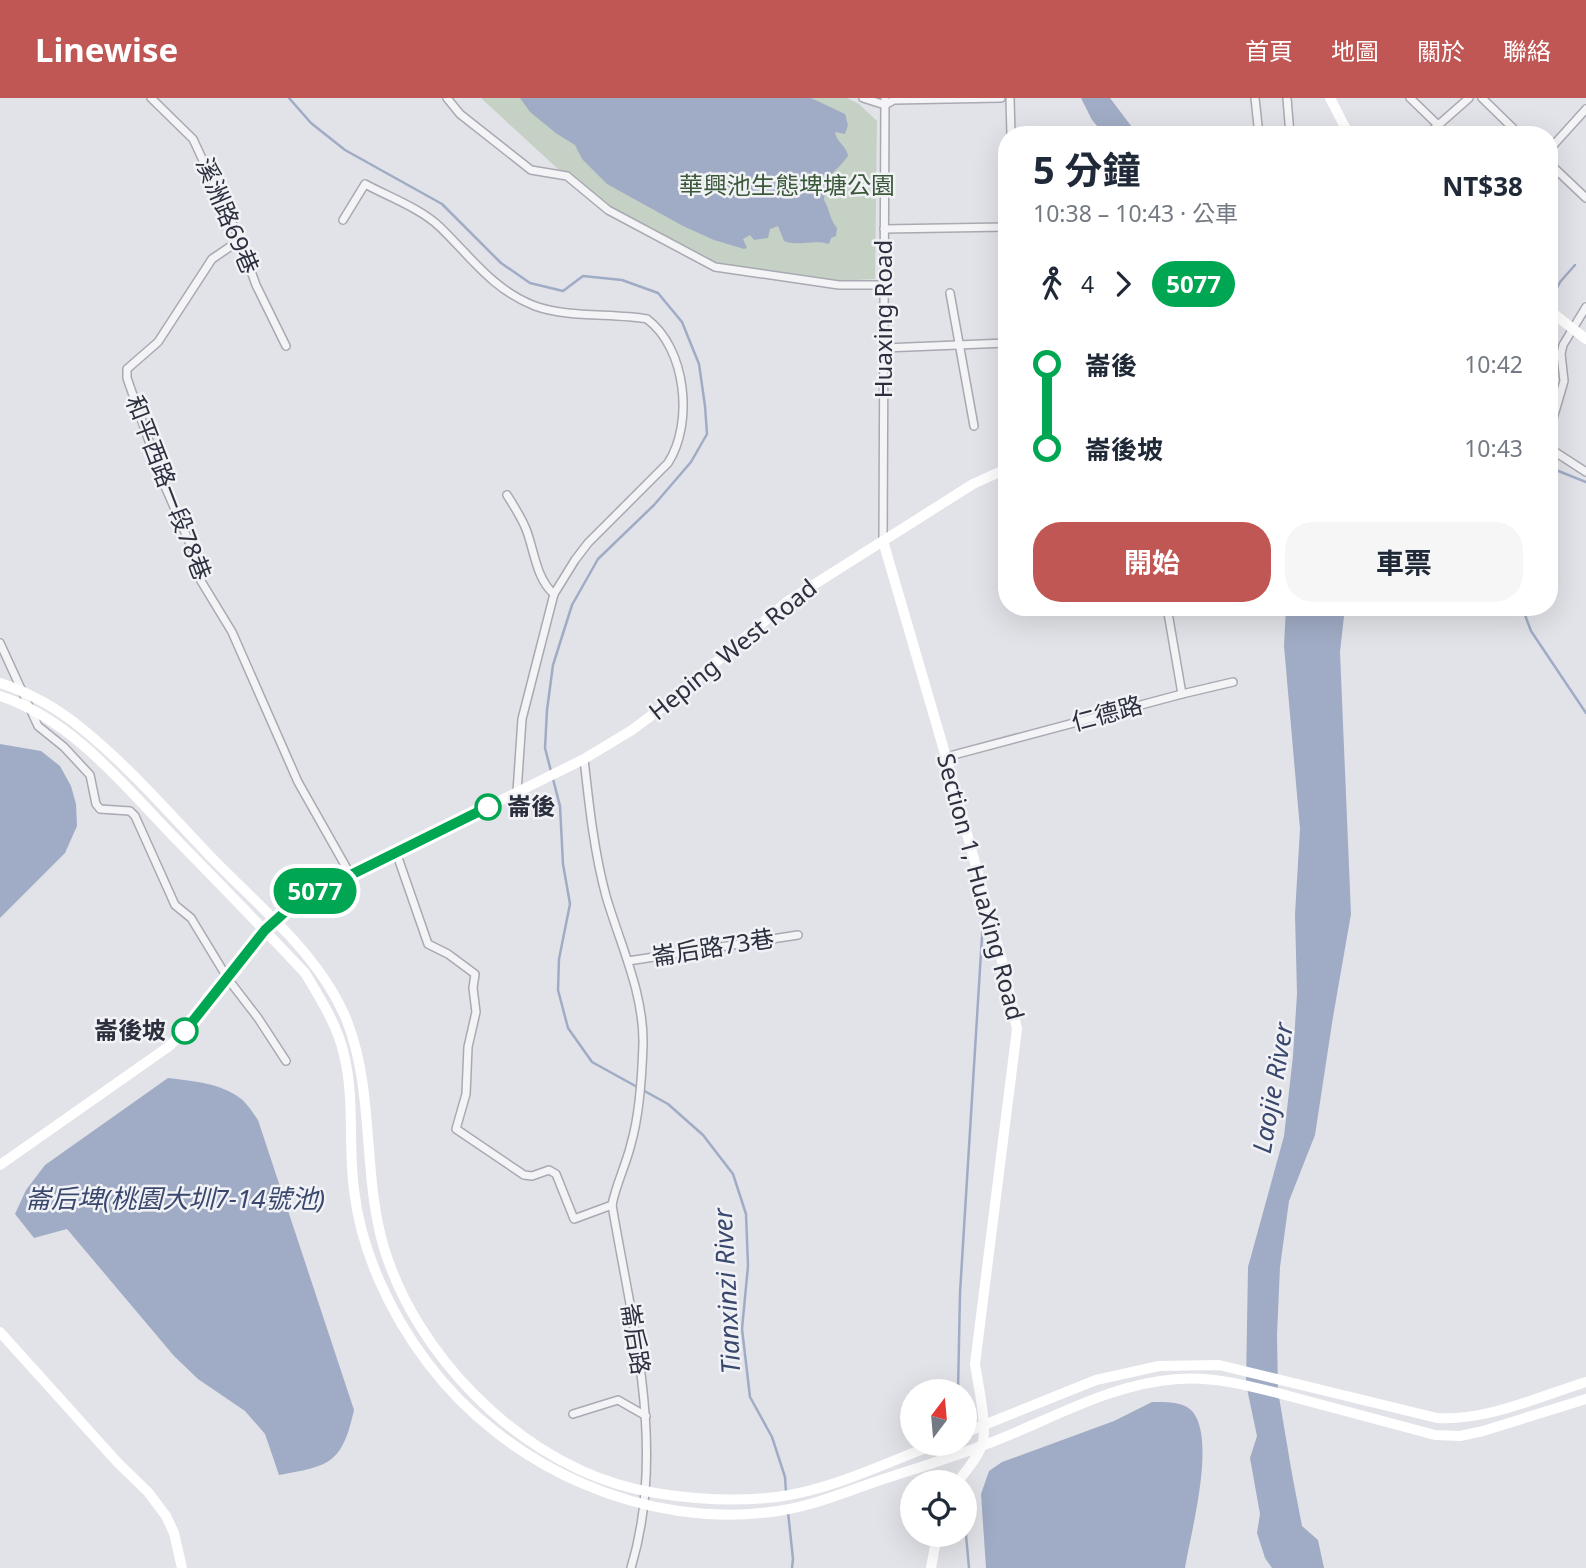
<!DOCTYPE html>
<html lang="zh-TW">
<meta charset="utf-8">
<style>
body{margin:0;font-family:"Noto Sans","Noto Sans TC",sans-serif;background:#f6f6f7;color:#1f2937;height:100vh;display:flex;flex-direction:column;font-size:26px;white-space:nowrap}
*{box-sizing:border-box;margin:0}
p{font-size:23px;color:#747a83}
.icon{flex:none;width:38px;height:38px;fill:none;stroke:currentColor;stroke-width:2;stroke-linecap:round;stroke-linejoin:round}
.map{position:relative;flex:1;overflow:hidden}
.sheet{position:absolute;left:998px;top:28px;width:560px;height:490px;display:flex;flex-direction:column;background:#fff;border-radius:28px;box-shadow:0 7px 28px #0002}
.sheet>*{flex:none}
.badge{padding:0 14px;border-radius:23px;font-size:24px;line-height:46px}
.needle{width:46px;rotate:16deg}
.controls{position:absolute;left:900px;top:1281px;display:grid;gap:14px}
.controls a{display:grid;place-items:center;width:77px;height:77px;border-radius:50%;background:#fff;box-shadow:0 7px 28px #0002;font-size:35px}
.map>.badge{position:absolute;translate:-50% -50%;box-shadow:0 0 0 4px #fff}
.legs{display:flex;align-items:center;gap:10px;height:77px;padding:0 35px;font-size:23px}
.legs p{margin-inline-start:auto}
.headline{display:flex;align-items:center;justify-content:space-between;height:119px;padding:0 35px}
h1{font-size:38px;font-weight:700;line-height:52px}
.cta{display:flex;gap:14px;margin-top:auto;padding:14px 35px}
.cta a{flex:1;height:80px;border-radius:28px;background:#c05754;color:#fff;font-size:28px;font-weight:700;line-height:80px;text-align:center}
.cta a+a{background:#f6f6f7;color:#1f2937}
ul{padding:0 35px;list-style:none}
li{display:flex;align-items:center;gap:24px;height:84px;font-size:26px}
li i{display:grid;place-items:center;width:10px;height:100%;margin:0 9px;background:currentColor}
li i::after{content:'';width:18px;height:18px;margin:-9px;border:5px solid;border-radius:50%;background:#fff}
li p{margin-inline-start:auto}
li:first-child i{background:linear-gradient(#0000 50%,currentColor 0)}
li:last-child i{background:linear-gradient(currentColor 50%,#0000 0)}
header{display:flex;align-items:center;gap:42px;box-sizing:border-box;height:98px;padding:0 35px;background:#c05754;color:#fff}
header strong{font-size:33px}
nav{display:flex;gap:38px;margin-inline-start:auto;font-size:24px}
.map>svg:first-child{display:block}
</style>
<header>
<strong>Linewise</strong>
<nav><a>首頁</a><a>地圖</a><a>關於</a><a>聯絡</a></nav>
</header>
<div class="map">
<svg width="1586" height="1470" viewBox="0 0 1586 1470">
<rect width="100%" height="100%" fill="#e2e3e8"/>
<polygon fill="#c5d1c4" points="481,0 847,0 859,6 877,23 875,181 835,183 728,168 707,162 611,112 572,78 558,71"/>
<g fill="#a0acc5">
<path d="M520,0H811L845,16L848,27L845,36L835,34C836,44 847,48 848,58C833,79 828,70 824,102C830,111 829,121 837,130L836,138L831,140L829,146C813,141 800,149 784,143L778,128L770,131L768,140L754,142L750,137L743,141L747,150L744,151L714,142L683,128L607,86L582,61L575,47L557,36L530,14Z"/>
<polygon points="1081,0 1110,0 1138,37 1105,37 1092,22"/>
<polygon points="1286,509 1345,509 1340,554 1351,816 1333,919 1315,1037 1289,1103 1280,1169 1277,1237 1278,1293 1292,1376 1302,1428 1318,1442 1324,1470 1272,1470 1265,1460 1257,1435 1260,1416 1250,1360 1257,1338 1246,1286 1248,1169 1284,1038 1293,958 1297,896 1295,816 1300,731 1284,548"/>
<polygon points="0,646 41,653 60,668 71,688 76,706 77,728 65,755 0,820"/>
<path d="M168,980C192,983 220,985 240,1000C247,1005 253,1015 258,1022L354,1312C342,1365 331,1368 279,1377L265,1336L245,1313L198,1281L174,1258L67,1131L34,1140L15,1116L26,1092L45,1067Z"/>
<path d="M1152,1304C1165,1304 1184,1303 1193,1314C1216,1344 1191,1433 1185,1470H986L981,1396L989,1373L1002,1364L1114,1323Z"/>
</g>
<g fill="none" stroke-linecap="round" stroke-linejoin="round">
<g stroke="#a0acc5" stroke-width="2.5">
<polyline points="289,0 311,25 345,52 442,106 501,165 530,185 563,193 583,178 622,182 658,195 682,224 699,266 705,308 707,336 691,364 654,407 598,461 572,507 553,567 547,612 545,650 560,708 563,766 570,806 559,861 558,892 568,930 592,964 668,1006 703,1037 733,1076 746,1116 748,1168 742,1231 750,1299 772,1339 785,1379 786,1394"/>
<polyline points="1550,204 1560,184 1575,167"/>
<polyline points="1549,227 1555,232 1549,244"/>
<polyline points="1549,366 1556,372 1586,384"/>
<polyline points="1522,509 1531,533 1586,615"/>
<polyline points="958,1293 960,1195 983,822"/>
<polyline points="788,1414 793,1461 792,1470"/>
<polyline points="964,1415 969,1470"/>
</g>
<g stroke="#a8a9b2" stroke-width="10">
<g id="street">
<polyline points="151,0 193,41 240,142 256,187 286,248"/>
<polyline points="447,0 460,16 531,72 567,78 608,112 715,169 839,187 885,187"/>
<polyline points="863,0 885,7 894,2 1001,0"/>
<polyline points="1010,0 1011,37"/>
<polyline points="1255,0 1259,37"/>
<polyline points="1287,0 1290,37"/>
<polyline points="1410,0 1437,26"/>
<polyline points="1482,0 1520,37"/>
<polyline points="1427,37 1469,0"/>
<polyline points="1549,52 1586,11"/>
<polyline points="1549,65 1586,100"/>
<path d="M343,122L365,86C389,99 420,110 440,129C470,158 493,192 535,208C568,220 612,215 647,221C686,250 694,325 668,365L588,445L575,462L554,496L522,621L517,694"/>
<polyline points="884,131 1006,129"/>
<polyline points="240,142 212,161 158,244 127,271 127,280 164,386 197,462 201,483 232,534 298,684 350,776"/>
<polyline points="950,195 974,328"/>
<polyline points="884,250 1006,245"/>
<polyline points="1549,334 1564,283 1561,256 1563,247 1586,209"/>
<polyline points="1549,350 1586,374"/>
<path d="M507,397C514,408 521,419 526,431C534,451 536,481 554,496"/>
<polyline points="883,443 885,0"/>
<polyline points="0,545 38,628 64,649 90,677 96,706 100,711 130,713 135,718 175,807 191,820 228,881 258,920 286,963"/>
<polyline points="1182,596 1233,584"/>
<polyline points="946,659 1182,596 1167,509"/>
<path d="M584,661C589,706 594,754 606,798C620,846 644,895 643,946C642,979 640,1015 631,1046C626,1067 616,1086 612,1107C632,1226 667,1351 631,1470"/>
<polyline points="396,754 428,846 448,856 475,876 473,890 476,914 468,949 466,996 456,1031 524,1077 532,1078 549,1072 556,1076 574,1121 612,1107"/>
<polyline points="628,863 798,837"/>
<polyline points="573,1316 618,1302 646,1318"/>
</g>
</g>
<use href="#street" stroke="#f4f4f7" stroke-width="7"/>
<g stroke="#fff" stroke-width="10">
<polyline points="1330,0 1349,37"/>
<polyline points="1549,212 1586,241"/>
<path d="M883,443L946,659L1005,874L1017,931L975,1266C978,1286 988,1331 982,1347C978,1360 965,1373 958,1384"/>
<path d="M0,585C31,595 60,612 85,633C130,670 169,715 209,757C258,808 320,856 347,923C375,995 362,1076 384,1150C416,1255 512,1354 617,1386C663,1400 729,1405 777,1399C832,1392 885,1365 936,1346"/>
<path d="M0,598C71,621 122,685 172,737C217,783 262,829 305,875C320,900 338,928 344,957C355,1001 348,1047 354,1092C361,1153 390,1215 427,1264C506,1370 647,1433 778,1413C812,1408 840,1396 872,1385C908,1373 944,1362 979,1349C1046,1325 1106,1286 1178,1281C1215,1278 1254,1289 1289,1298C1338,1311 1387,1324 1435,1337L1460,1338L1483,1333L1586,1301"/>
<polyline points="0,1067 168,949 184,934 265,832 296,804 584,661 632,632 668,605 788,503 973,386 1006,371"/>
<polyline points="0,1234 118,1365 148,1394 166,1418 174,1435 182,1470"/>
<path d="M964,1335L1096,1282L1159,1268L1219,1267L1437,1320C1487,1323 1538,1299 1586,1284"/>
<polyline points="931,1470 937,1437"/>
</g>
</g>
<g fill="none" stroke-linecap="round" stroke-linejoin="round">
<g stroke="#fff" stroke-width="16">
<polyline id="line-1" points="185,933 265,832 296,804 488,709"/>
</g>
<use href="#line-1" stroke="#00a651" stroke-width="10"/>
</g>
<g fill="#fff" stroke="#00a651" stroke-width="3.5">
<circle cx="488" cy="709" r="12"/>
<circle cx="185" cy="933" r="12"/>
</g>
<g text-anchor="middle" stroke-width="5" stroke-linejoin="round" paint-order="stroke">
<g font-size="24" fill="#3b593a" stroke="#f1f2f6">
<text x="787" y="96">華興池生態埤塘公園</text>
</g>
<g font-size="24" fill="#2c2f3e" stroke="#f1f2f6">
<text transform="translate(227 118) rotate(67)" y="8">溪洲路69巷</text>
<text transform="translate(884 221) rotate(-90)" y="8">Huaxing Road</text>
<text transform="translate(168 390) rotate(69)" y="8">和平西路一段78巷</text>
<text transform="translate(733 552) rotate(-39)" y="8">Heping West Road</text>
<text transform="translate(1107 616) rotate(-15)" y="8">仁德路</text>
<text transform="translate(980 789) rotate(75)" y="8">Section 1, HuaXing Road</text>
<text transform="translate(713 850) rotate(-9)" y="8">崙后路73巷</text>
<text transform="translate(635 1241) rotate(81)" y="8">崙后路</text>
</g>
<g font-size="24" font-weight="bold" fill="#2c2f3e" stroke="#f1f2f6" text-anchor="start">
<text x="507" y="717">崙後</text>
<text x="166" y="941" text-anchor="end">崙後坡</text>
</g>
<g font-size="26" font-style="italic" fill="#3a486e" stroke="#f1f2f6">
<text transform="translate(1273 990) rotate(-80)" y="9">Laojie River</text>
<text x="175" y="1110">崙后埤(桃園大圳7-14號池)</text>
<text transform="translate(727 1193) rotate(-93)" y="9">Tianxinzi River</text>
</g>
</g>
</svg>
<div class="controls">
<a><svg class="needle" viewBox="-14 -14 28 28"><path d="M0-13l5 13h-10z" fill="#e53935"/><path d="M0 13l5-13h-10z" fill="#747a83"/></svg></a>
<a><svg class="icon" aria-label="locate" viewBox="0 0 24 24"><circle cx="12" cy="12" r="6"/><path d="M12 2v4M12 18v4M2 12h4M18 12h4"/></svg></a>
</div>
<b class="badge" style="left:315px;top:793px;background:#00a651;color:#fff">5077</b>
<section class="sheet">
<div class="headline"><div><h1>5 分鐘</h1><p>10:38 – 10:43 · 公車</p></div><b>NT$38</b></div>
<div class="legs"><svg class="icon" aria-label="walk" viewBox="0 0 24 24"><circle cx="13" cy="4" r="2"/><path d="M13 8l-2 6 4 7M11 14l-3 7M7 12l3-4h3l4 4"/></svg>4<svg class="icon" aria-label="forward" viewBox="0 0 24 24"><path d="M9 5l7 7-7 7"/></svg><b class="badge" style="background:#00a651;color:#fff">5077</b></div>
<ul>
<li><i style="color:#00a651"></i><b>崙後</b><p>10:42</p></li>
<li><i style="color:#00a651"></i><b>崙後坡</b><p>10:43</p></li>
</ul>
<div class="cta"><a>開始</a><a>車票</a></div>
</section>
</div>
